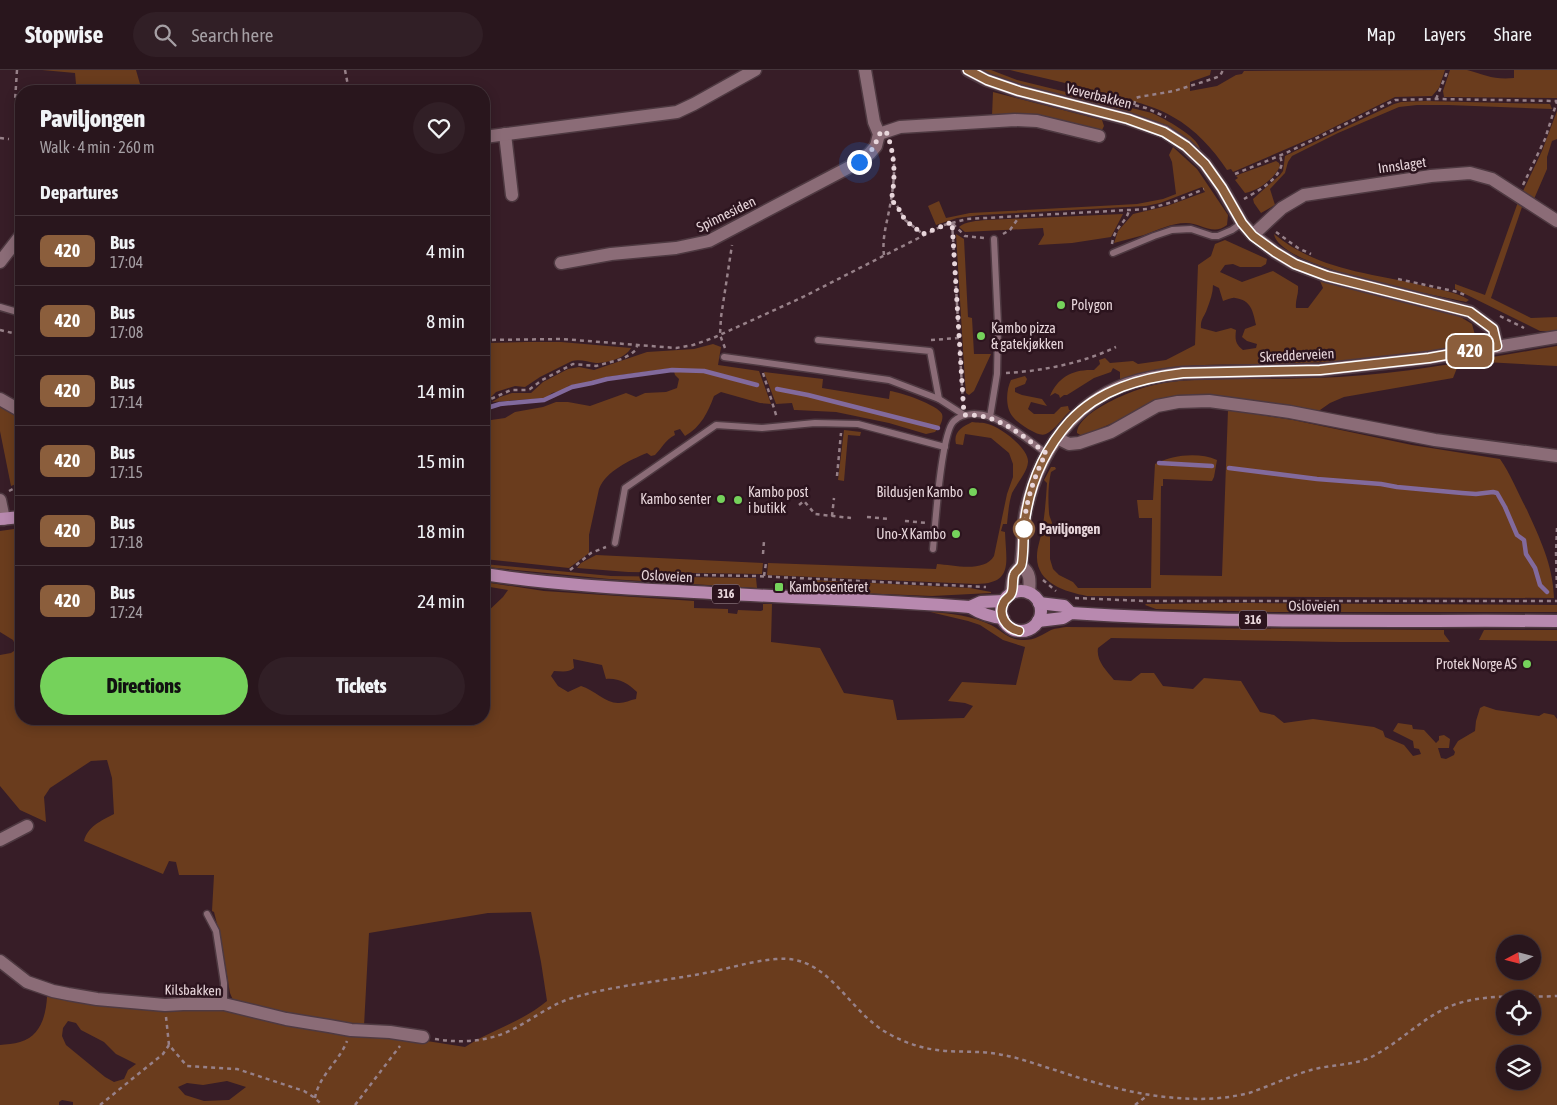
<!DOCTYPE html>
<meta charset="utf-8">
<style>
body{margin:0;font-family:"Asap Condensed",sans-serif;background:#311f26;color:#f1f3f6;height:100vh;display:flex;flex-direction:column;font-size:19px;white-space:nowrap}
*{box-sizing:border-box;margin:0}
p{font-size:16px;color:#a59fa4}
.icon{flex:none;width:28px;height:28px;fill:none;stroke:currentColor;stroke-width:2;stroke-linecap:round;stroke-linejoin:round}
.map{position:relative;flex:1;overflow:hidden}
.details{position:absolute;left:15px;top:15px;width:475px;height:640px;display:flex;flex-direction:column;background:#29161d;border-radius:20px;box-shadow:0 2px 12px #0003,0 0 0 1px #45353b}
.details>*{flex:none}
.badge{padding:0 10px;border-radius:8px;font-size:18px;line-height:32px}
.needle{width:32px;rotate:263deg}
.tools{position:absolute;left:1496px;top:865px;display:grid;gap:10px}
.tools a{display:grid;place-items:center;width:45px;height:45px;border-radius:50%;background:#29161d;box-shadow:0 2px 12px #0003,0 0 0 1px #45353b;font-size:25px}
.you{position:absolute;width:25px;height:25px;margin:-12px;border:4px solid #fff;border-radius:50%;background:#1a73e8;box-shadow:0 0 0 8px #1a73e833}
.map>.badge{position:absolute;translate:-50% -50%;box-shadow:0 0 0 2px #fff}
h2{padding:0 25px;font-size:19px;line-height:45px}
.round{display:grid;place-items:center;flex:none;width:52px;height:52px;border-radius:26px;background:#311f26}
.head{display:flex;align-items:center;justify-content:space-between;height:85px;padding:0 25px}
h1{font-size:24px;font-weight:800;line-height:38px}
.cta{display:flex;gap:10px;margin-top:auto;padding:10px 25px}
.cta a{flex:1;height:58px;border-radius:30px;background:#75d25b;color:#111;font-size:20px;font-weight:800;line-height:58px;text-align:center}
.cta a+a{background:#311f26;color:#f1f3f6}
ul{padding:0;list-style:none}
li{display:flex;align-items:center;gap:15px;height:70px;padding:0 25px;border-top:1px solid #45353b}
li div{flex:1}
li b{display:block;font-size:19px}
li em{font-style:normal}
li .badge{min-width:55px;font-weight:700;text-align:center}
header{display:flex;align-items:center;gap:30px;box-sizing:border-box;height:70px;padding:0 25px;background:#29161d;border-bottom:1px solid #45353b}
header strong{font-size:24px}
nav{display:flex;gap:28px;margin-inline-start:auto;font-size:18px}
.search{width:350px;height:45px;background:#311f26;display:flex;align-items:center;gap:12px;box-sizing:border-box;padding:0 18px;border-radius:28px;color:#a59fa4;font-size:19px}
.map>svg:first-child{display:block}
</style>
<header>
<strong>Stopwise</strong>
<div class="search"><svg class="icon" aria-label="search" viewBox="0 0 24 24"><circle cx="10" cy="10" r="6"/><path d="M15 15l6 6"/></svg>Search here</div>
<nav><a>Map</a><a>Layers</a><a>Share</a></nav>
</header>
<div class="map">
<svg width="1557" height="1035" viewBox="0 0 1557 1035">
<rect width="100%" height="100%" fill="#371d27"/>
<g fill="#6a3c1d" fill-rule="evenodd">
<polygon points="42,0 136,0 142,21 70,21 70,15 76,14 75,3"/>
<path d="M981,0H991L1017,10L1152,43C1165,49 1197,66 1200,79C1149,36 1082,35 1021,15C1007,11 994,7 981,0Z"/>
<path d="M1010,0H1211L1210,5L1190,12V21L1217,16L1236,5L1242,4L1244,1L1445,0L1439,18L1432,26L1395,27L1314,67L1233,102L1231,99L1227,100C1213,79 1195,59 1173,47C1157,37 1139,33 1122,28C1085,17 1048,9 1010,0Z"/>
<path d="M1450,0C1455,0 1462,0 1467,0C1485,5 1494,10 1514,8V0H1557V28L1444,27L1443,21Z"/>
<polygon points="993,22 1102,50 1104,56 1101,62 992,46"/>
<polygon points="1426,31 1550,34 1552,39 1448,35 1417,35 1399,37 1338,63 1292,86 1288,92 1285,103 1270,119 1275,135 1261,143 1254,133 1253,129 1280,105 1283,101 1285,86 1394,34 1401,32"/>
<polygon points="1557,41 1557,69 1552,71 1547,87 1547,99 1534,129 1523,121 1542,81"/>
<path d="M1173,77L1197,99L1228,145L1227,155C1213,166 1201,153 1186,153C1171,153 1158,160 1144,165C1134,168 1124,170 1114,173L1118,161L1133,144L1167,136L1205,122L1202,117L1160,133L1146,136L981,145L957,148L936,155L928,136L939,131L946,148L970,143L1137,134L1163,129L1176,124L1172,92L1169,85Z"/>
<path d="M1276,91L1279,93L1280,96C1275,108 1258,121 1245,123L1235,110L1238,108L1236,106L1240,104Z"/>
<polygon points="1518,132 1522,137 1491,228 1531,248 1557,247 1557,261 1540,261 1455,219 1455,214 1485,225"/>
<path d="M1123,144L1111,167L1072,173L1038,175L1044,165L1043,158L965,162L959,157C966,151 977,151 986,150Z"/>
<polygon points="956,164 964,169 968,247 972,248 974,284 991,284 974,321 969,325 966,323 965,312"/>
<path d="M1274,164C1319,201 1372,203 1425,216C1439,220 1457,222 1469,230L1466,232C1433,224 1279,198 1274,164Z"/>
<path d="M1225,170L1267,189L1266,194L1261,197H1240L1233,194L1225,195L1220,202L1242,212L1273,201L1298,216C1299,224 1295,230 1296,238H1308L1323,218L1320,211L1414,233L1459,246L1472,254L1475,265L1470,272L1456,277C1400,287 1342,292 1286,294C1233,296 1168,290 1120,310V302L1113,298L1111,302L1094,308L1067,325H1064L1060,328L1059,325L1055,323L1050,326C1058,307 1073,299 1094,300L1100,294L1099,290L1105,288L1110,293L1133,291L1138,294L1166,290L1195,275L1198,195L1211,186L1215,174ZM1213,215L1219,218L1223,231C1227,230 1232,227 1235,228C1251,230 1253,241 1256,255L1245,259L1242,267L1247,271L1257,274L1256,278L1243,280C1235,274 1235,269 1236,260L1231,258L1216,262L1201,258C1200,249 1205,246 1207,239C1210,231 1213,223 1213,215Z"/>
<path d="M526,272H561L631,278C626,288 607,293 596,293C588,292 580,289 572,291L540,307L525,317L515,316L496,322L489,329L484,330V273Z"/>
<path d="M713,274L721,277L718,295L759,301L771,334L760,333L721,322L714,326C708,342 701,357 685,366L680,359L674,361L675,365C665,370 662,378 655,385L651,386L647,383C630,390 606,401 599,419L589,465V483L569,498L484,489V384L490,381C492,374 490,367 484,364V351L505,348L515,342L543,337L556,332H568L590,336L626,323L636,327L645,323L666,322L677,318L679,309L675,305L673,298L606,307L594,311L568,316L567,319L552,323L546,328L492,332L500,327L512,323H531L543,312L568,299L579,297L594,300L647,282L694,279Z"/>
<path d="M1557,276V296L1485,292L1457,298L1453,308L1344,327L1330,333L1320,340L1315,341C1272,334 1216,321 1174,327L1082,366L1077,363C1078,341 1135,319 1154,315C1178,309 1202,310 1226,309C1264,309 1302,309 1339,307C1412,303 1485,288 1557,276Z"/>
<path d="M764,302L823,309L822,318L889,329L890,321C900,322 938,335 942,344C944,350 939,358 935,362L926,364L889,353L836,342L796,340H794L792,333L776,334Z"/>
<path d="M1025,306L1027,309L1025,314L1015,318V322L1022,325L1042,329L1047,336L1031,332L1028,339L1034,344H1054L1061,337L1068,336L1069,340H1071C1064,346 1054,361 1046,364C1041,366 1036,363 1032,361C1026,358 1017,352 1013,347C1005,338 1006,320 1011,310Z"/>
<polygon points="0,333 21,346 21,412 11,416 0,361"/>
<path d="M1228,340L1293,350L1412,375L1500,389C1511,405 1518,423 1527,440C1540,469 1553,495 1554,528L1087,526C1065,522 1036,513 1037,486C1037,477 1041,468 1042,460C1045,444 1046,429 1047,413L1044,410L1051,397H1055L1056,399L1051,402C1048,414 1048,429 1049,442C1049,448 1053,452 1053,458L1050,461V489L1053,499L1059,505L1073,512L1078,518H1151L1152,448H1139L1137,430H1153L1155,394C1173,385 1198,382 1217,390L1214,407L1212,411L1163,409V416H1161L1160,505L1222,506Z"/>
<path d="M972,352C977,353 983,352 988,354C1000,357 1029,378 1028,392C1027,403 1017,413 1012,423C1009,432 1008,444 1007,454H1003L1001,461L1005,462C1006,492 1014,514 976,514L767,505L768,493L936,499L937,494C954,495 984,503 994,486L1007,424L1013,407V394L1009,383L991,368L965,364L963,375L956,374C953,362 962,357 972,352Z"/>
<polygon points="844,360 861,362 860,366 848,365 844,411 838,410"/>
<path d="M21,458V649H484V545L503,527L508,520L484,516V512L544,521L694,531V538L728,539V543L737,544L738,540L761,541L763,540V534H772L771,572L820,578L844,623L893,630L897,650L964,648L973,636L965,633L948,631L962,612L1016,615L1025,577L1003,570L980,555L968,551L930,542C950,543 973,546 991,555C1002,561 1009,570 1022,570C1033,571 1042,565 1051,560C1056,558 1061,558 1066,557L1444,560V564L1450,572H1340L1111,568L1098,578C1096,591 1106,600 1114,610L1131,611L1141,603H1154L1163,616L1193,619L1204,608L1241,611L1260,642L1274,645L1284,653L1313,649L1374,657L1383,661L1385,667L1404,675L1413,686L1421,684L1419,679L1414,678L1413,671L1393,661L1398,653L1412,655L1413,659L1424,660L1436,673L1439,670V666L1444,665L1450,669L1449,678H1438L1441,688L1446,689L1454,685L1455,682L1453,679L1458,671L1475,661L1476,651L1480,638L1484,636L1496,640L1539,646L1544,643L1554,645L1557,649V1035H73V1032L62,1030L59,1032V1035H0V975C6,974 14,974 20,972C41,966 46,945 47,927L55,926L218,938L465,977C491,960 522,952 547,931L541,892L531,842L488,843L369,863L364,956L235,935L230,923L221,870L214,842L212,841L214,805H179L176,792L169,791L163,804L84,771C88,756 101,751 114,744L112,708L107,690L91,691L50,718L44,727L46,752L20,740L0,716V585L11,583L17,579L13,570L0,562V461ZM573,589L602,595L606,609C619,608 627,613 637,622L636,629C630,630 625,633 619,633C607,634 594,620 581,616L568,622L558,616L551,606L554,601C561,601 568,603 574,598ZM1505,874H1532V901H1505ZM1505,929H1532V956H1505ZM68,951L76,953L81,960L104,972L116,984L136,994L128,1000L124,1009L114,1012L105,1007L66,975L62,966L63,958ZM1505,984H1532V1011H1505ZM227,1011L246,1017L229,1030L204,1031L185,1025L178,1017L187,1013L203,1015Z"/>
<polygon points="596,485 763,493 762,504 628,502 577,498 581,493"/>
<polygon points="484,494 611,506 756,508 757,518 609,509 486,497 484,496"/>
<polygon points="812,510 970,518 991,522 991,523 932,526 857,523 841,518 827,517 822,521 812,521"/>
<polygon points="1245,533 1557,535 1557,542 1271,542 1156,539 1145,535 1146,534"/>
<polygon points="1484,560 1557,560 1557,571 1479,570"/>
</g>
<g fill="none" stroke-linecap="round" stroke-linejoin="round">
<g stroke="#826a9d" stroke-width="4.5">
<polyline points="777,319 808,325 938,358"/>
<polyline points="484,339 500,334 544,330 572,317 592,313 607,309 672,300 704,301 757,315"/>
<polyline points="1159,393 1212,396"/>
<polyline points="1229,398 1317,409 1381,414 1397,417 1462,423 1476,424 1493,422 1497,423 1505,437 1517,465 1524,470 1526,484 1535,498 1540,515 1547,522"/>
</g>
<g stroke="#4e3941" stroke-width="9">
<g id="service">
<polyline points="1113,183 1154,166 1172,160 1191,159 1212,166 1218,166 1232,160 1242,153"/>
<polyline points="0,237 21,243"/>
<polyline points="818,270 930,281 939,329"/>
<polyline points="724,287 889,310 939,329 964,345"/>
<polyline points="990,347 997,304 998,255 994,169"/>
<polyline points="615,473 625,418 716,355 762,358 815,353 858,354 945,377"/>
<path d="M933,479C935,458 941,362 954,351C964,342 979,343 991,347C1011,355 1029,371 1046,383"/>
<polyline points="207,844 216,861 224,913 224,934"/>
</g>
</g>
<g stroke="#4e3941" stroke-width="15">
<g id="minor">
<polyline points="505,64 512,125"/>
<polyline points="879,64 900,57 1015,50 1037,51 1099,66"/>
<polyline points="484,67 677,42 694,34 755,0"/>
<polyline points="1253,165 1282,138 1304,125 1431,106 1470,103 1492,109 1557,151"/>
<polyline points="0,192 21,165"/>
<polyline points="561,193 611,184 676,178 709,171 859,92 870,83 876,76 879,64 874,52 865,0"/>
<polyline points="0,329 21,341"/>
<polyline points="1057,368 1069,374 1079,373 1111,362 1157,336 1178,332 1209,331 1290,342 1435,370 1557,386"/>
<polyline points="0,430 4,449"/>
<polyline points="0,770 27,756"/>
<polyline points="0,891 27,912 53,921 68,924 97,929 165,935 183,934 224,934 286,949 329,956 351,960 390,962 423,967"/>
</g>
</g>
<g stroke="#4e3941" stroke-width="15">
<g id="tertiary">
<polyline points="968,0 987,10 1019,21 1128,49 1165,62 1186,76 1205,94 1222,118 1242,153 1253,165 1275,182 1295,194 1327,206 1470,242 1493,259 1497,276"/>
<path d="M1021,496C1031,503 1030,511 1029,523"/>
<path d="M1011,524C1012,518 1012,511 1014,505C1015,500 1021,498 1021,493C1024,474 1022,454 1027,436C1040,382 1073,333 1127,314C1145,308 1164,305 1183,303L1320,300L1429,288L1557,267"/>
</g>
</g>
<g stroke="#4e3941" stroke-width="15">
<g id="primary">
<polyline points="0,449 21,447"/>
<path d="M484,504C548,514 612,518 677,521C775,527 872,530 970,537L981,532L1004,531"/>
<circle cx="1021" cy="541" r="20"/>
<polyline points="1039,533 1064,536 1071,543"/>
<path d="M970,537C981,544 990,547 1003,548"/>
<path d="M1038,551L1063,548L1071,543C1233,554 1395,550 1557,551"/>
</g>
</g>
<g stroke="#978189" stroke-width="2.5" stroke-dasharray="4 4" stroke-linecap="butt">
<polyline points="17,0 15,31 21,32"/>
<polyline points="345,0 349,21"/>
<polyline points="1081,21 1146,38 1166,47"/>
<polyline points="1436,29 1448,0"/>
<polyline points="1134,35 1136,28 1139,27 1174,21 1212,9 1220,6 1223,0"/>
<polyline points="0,68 9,69"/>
<polyline points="1235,104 1286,83 1395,30 1436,29 1557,31"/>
<polyline points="1523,115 1545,69 1557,31"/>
<path d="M1244,129C1258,121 1279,110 1282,93L1280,86"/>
<polyline points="891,131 896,134 905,150 923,164"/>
<polyline points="952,152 963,333"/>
<polyline points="953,154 965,166 984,168"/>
<polyline points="1276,162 1298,178 1311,184"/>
<polyline points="1003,164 1010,160 1019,147"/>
<path d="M1112,174C1114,157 1127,152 1129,140"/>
<path d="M884,185C882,170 886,156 889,141C893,120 897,96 891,74"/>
<polyline points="1398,209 1458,222 1467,226"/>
<polyline points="1500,246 1524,258"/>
<polyline points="0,260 21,265"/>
<polyline points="484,270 562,269 676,278 693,275 713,268 803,227 944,155 967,149 1147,139 1173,132 1204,119"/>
<polyline points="931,270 959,268"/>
<polyline points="725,278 720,265 721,247 732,175"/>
<polyline points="763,303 777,348"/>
<path d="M1006,303C1043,301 1083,293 1116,277"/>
<polyline points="484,332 511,320 527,320 530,319 542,310 573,294 596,296 622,289 631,284 636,280 637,276"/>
<polyline points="837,406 841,363"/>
<polyline points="9,421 21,415"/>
<polyline points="799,435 804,431 815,444 851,448"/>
<polyline points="832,446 834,428"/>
<polyline points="867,447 890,449"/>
<polyline points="905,451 927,453"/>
<polyline points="1557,458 1556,483 1557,521"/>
<polyline points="763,484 764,471"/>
<polyline points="570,500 591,483 606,477"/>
<polyline points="640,504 755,506 986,517"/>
<polyline points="764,506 766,493"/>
<polyline points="1043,510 1056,521"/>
<polyline points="1075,528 1145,531 1557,531"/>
<polyline points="166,947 169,975 187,996 237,999 304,1021 315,1028 322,1035"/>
<path d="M435,969C459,973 482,972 505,963C528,953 546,937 569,929C613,915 660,912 705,903C728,899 751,891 776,889C831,884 847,943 891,965C906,973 921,978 937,980C959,983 981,980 1003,985C1020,988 1038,995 1055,1000C1094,1013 1135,1025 1177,1028C1202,1030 1225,1029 1249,1023C1270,1016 1290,1006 1311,1000C1332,994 1356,996 1375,985C1403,970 1425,945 1456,934C1490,923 1522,928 1557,926"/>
<path d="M315,1028C319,1005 339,992 347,971"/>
<polyline points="100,1035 163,984 169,975"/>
<polyline points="355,1035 400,976"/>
<polyline points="1135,1035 1148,1025"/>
</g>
<use href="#service" stroke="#8b6c77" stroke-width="6"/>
<use href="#minor" stroke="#8b6c77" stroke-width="12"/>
<use href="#tertiary" stroke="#8b6c77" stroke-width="12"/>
<use href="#primary" stroke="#b889af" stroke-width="12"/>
</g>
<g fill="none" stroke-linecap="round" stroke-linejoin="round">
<g stroke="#fff" stroke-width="11">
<path id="line" d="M968,0L987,10L1019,21L1128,49L1164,62L1186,76L1205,94L1222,118L1242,153L1253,166L1275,182L1295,194L1327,206L1470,242L1493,259L1497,276L1429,288L1320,300L1183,303C1141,308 1100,319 1070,351C1043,381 1028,419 1024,458C1023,466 1024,491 1021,496C1019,500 1015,501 1014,505C1012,510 1014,519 1011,524C1010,527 1005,529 1004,532C997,545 1006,558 1019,561"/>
</g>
<use href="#line" stroke="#8b5e3c" stroke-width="8"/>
<path stroke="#e8d6db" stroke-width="5" stroke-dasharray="0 9" d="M859,92C870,84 875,77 879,64L886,61C895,84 896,107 891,131L896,134L905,150L923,164L952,152L964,345C997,343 1021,365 1046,383C1034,407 1025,433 1024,459"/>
</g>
<g fill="#75d25b" stroke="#2c141e" stroke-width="2">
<circle cx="1061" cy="235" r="5"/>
<circle cx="981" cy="266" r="5"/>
<circle cx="973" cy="422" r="5"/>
<circle cx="721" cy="429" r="5"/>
<circle cx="738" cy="430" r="5"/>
<circle cx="956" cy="464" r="5"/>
<rect x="774" y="512" width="10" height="10" rx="2.5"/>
<circle cx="1527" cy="594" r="5"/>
</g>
<circle fill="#fff" stroke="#8b5e3c" stroke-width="2.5" cx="1024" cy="459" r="10"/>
<g text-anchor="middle" stroke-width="5" stroke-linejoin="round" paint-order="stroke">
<g fill="#2c141e" stroke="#b09ca2" stroke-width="1">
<rect x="712" y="514.5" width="28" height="19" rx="4"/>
<rect x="1239" y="540.5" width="28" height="19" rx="4"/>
</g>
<g font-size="12" font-weight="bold" fill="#e8d6db">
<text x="726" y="528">316</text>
<text x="1253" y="554">316</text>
</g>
<g font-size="14" fill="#e8d6db" stroke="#2c141e">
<text transform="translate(1099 26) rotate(14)" y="5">Veverbakken</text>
<text transform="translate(1402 95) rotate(-8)" y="5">Innslaget</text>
<text transform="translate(726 144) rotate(-26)" y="5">Spinnesiden</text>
<text transform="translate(1297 285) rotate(-3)" y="5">Skredderveien</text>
<text transform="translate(667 506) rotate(3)" y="5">Osloveien</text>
<text transform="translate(1314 536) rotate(1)" y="5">Osloveien</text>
<text transform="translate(193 920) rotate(1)" y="5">Kilsbakken</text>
</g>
<g font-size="14" fill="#e8d6db" stroke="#2c141e" text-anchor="start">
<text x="1071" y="240">Polygon</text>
<text x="991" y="263">Kambo pizza<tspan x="991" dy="16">&amp; gatekjøkken</tspan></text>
<text x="748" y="427">Kambo post<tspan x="748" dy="16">i butikk</tspan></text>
<text x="963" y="427" text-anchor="end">Bildusjen Kambo</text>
<text x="711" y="434" text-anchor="end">Kambo senter</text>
<text x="946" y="469" text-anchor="end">Uno-X Kambo</text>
<text x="789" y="522">Kambosenteret</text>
<text x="1517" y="599" text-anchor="end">Protek Norge AS</text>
</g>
<g font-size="14" font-weight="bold" fill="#e8d6db" stroke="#2c141e" text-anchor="start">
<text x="1039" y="464">Paviljongen</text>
</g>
</g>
</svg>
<div class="tools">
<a><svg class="needle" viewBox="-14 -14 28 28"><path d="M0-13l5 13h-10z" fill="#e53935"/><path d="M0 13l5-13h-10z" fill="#a59fa4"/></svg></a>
<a><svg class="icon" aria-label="locate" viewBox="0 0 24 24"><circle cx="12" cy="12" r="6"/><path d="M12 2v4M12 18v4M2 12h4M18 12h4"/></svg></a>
<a><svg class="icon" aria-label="layers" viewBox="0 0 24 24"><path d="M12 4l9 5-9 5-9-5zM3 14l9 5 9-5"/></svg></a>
</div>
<div class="you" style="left:859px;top:92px"></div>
<b class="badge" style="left:1470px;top:281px;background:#8b5e3c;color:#fff">420</b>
<section class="details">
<div class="head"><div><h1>Paviljongen</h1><p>Walk · 4 min · 260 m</p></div><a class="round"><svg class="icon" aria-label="heart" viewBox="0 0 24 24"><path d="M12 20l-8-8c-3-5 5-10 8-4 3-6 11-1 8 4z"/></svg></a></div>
<h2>Departures</h2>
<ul>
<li><span class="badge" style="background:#8b5e3c;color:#fff">420</span><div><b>Bus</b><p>17:04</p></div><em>4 min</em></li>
<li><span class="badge" style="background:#8b5e3c;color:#fff">420</span><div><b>Bus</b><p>17:08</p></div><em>8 min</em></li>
<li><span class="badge" style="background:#8b5e3c;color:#fff">420</span><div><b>Bus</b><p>17:14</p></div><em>14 min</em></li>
<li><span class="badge" style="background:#8b5e3c;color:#fff">420</span><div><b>Bus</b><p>17:15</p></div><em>15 min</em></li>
<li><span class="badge" style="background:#8b5e3c;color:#fff">420</span><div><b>Bus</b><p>17:18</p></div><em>18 min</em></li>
<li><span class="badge" style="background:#8b5e3c;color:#fff">420</span><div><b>Bus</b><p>17:24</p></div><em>24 min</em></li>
</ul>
<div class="cta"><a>Directions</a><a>Tickets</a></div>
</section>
</div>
